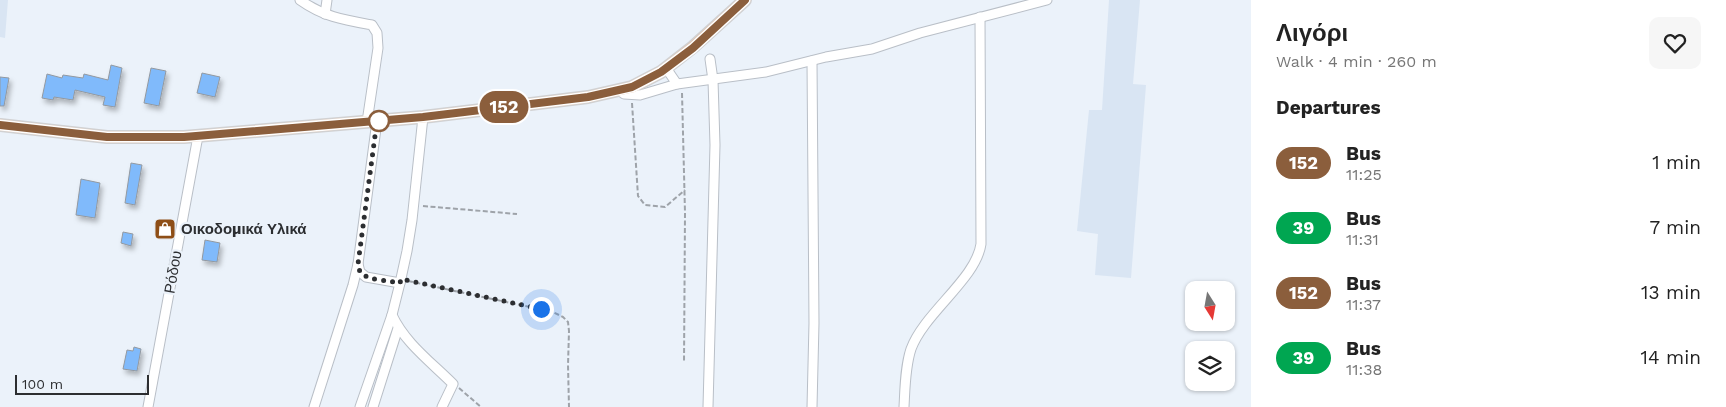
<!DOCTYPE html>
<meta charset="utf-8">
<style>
body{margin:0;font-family:"Work Sans",sans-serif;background:#f6f6f6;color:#222;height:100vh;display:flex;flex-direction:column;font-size:19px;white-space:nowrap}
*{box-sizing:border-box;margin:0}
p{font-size:16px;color:#767676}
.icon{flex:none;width:28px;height:28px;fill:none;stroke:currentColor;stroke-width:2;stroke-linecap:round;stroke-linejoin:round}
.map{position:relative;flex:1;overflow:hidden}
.drawer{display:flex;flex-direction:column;background:#fff;width:475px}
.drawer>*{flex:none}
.badge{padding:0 10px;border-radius:16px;font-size:18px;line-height:32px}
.needle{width:32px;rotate:169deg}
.controls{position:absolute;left:1185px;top:281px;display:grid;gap:10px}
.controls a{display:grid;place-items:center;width:50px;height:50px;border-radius:10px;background:#fff;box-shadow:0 1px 4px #0004;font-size:25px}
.scale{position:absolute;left:15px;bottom:12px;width:134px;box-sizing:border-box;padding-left:5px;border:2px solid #2c2e31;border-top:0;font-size:14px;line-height:18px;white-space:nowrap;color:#2c2e31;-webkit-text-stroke:4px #ebf2fa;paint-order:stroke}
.you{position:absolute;width:25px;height:25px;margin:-12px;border:4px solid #fff;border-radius:50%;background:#1a73e8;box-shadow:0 0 0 8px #1a73e833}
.map>.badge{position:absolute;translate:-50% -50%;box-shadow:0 0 0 2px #fff}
h2{padding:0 25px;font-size:19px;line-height:45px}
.round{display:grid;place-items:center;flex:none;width:52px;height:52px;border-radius:10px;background:#f6f6f6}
.headline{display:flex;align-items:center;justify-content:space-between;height:85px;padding:0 25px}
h1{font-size:24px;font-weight:600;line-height:38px}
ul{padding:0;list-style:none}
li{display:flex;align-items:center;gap:15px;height:65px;padding:0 25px}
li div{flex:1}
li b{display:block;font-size:19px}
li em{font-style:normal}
li .badge{min-width:55px;font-weight:700;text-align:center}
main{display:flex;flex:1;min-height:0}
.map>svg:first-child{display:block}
</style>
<main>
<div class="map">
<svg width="1251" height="407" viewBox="0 0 1251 407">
<defs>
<filter id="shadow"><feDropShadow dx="2.5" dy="4" stdDeviation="2.5" flood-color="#0004"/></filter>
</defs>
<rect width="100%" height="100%" fill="#ebf2fa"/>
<g fill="#d9e5f3">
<polygon points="0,0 8,0 5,38 0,37"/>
<polygon points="1109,0 1140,0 1133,84 1146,85 1131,278 1095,275 1098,234 1077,231 1089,110 1102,110"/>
</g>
<g fill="#80bafb" stroke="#9399a0" filter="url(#shadow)">
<polygon points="111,65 122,68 115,107 103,105 105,97 75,90 73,100 54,97 53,100 42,98 47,74 62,78 63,75 83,78 84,74 108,80"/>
<polygon points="151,68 166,71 159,106 144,103"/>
<polygon points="202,73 220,77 215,97 197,93"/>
<polygon points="0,77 9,78 4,106 0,106"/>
<polygon points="131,163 142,165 135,205 125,203"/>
<polygon points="81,179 100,183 95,218 76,215"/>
<polygon points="123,232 133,234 131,246 121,243"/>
<polygon points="205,240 220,243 217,262 202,260"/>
<polygon points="134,347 141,349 137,371 123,369 127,350 133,351"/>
</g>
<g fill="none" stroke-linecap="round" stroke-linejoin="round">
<g stroke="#b9bfc7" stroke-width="11">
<g id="minor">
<path d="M300,0C324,17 344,20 372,25L377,33L378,48L367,122"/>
<polyline points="325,14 327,0"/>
<polyline points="666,68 677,84"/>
<polyline points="619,90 624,94 640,95 677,84 766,72 826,57 872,49 920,33 1047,0"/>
<polyline points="358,264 360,272 366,277 400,283 407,251 412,220 423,117"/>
<path d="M400,283L392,315C405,343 431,362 453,384L442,407"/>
<polyline points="148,407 198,136"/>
<polyline points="314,407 353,285 358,264 377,121"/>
<polyline points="360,407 392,315"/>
<polyline points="373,407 398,328"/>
<polyline points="708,407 715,145 713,80 710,59"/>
<polyline points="812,407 814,323 812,61"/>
<path d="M904,407C905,389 905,367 911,349C924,313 976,279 981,244L980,17"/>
</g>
</g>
<g stroke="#d1d1d2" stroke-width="14">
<polyline id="major" points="0,125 107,137 184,137 423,117 588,97 632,87 661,72 693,47 745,0"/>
</g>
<g stroke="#9ea3a9" stroke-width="2" stroke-dasharray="5 2.5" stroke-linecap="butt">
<polyline points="682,93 685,213 684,363"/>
<polyline points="632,103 638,196 645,205 665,207 685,190"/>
<polyline points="423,206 517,214"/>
<polyline points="408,281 553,312 563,317 568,322 569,331 568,365 569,407"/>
<polyline points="459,388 481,407"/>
</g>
<use href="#minor" stroke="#fff" stroke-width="9"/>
<use href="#major" stroke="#e5c1a7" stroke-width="11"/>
</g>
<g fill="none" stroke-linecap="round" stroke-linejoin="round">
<g stroke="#fff" stroke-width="11">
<polyline id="line" points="0,125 107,137 184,137 423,117 588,97 632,87 661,72 693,48 745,0"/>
</g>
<use href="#line" stroke="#8b5e3c" stroke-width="8"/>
<path stroke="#2c2e31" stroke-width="5" stroke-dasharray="0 9" d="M379,121H377L358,264C359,266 359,269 360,272C366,280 390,281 400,283L401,279L541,309"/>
</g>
<defs>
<g id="shop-square" transform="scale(1.125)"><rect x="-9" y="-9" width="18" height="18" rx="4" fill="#8e4e16" stroke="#ebf2fa"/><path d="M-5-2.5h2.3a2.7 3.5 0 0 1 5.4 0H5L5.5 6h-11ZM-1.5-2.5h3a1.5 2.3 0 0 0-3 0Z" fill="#fff"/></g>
</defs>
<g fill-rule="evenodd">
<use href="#shop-square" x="165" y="229"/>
</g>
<circle fill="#fff" stroke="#8b5e3c" stroke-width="2.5" cx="379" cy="121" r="10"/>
<g text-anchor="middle" stroke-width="4.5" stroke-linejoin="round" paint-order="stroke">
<g font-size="15" font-weight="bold" fill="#2c2e31" stroke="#ebf2fa" text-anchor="start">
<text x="181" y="234">Οικοδομικά Υλικά</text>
</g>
<g font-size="15" fill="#2c2e31" stroke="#ebf2fa">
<text transform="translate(173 272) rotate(-80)" y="5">Ρόδου</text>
</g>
</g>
</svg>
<div class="controls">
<a><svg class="needle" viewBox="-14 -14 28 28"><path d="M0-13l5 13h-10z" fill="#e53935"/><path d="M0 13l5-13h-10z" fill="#767676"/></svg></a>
<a><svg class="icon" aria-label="layers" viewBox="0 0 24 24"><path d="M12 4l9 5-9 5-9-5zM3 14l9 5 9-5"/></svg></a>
</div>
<div class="scale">100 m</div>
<div class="you" style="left:541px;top:309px"></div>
<b class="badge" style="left:504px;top:107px;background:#8b5e3c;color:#fff">152</b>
</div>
<section class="drawer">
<div class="headline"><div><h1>Λιγόρι</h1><p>Walk · 4 min · 260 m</p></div><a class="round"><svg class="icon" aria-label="heart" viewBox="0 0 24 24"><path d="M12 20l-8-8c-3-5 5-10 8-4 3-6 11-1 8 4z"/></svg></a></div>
<h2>Departures</h2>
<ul>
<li><span class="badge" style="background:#8b5e3c;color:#fff">152</span><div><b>Bus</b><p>11:25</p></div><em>1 min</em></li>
<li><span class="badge" style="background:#00a651;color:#fff">39</span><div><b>Bus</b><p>11:31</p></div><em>7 min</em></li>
<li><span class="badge" style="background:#8b5e3c;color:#fff">152</span><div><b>Bus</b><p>11:37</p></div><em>13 min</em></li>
<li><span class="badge" style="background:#00a651;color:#fff">39</span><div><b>Bus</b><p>11:38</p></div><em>14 min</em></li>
</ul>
</section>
</main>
